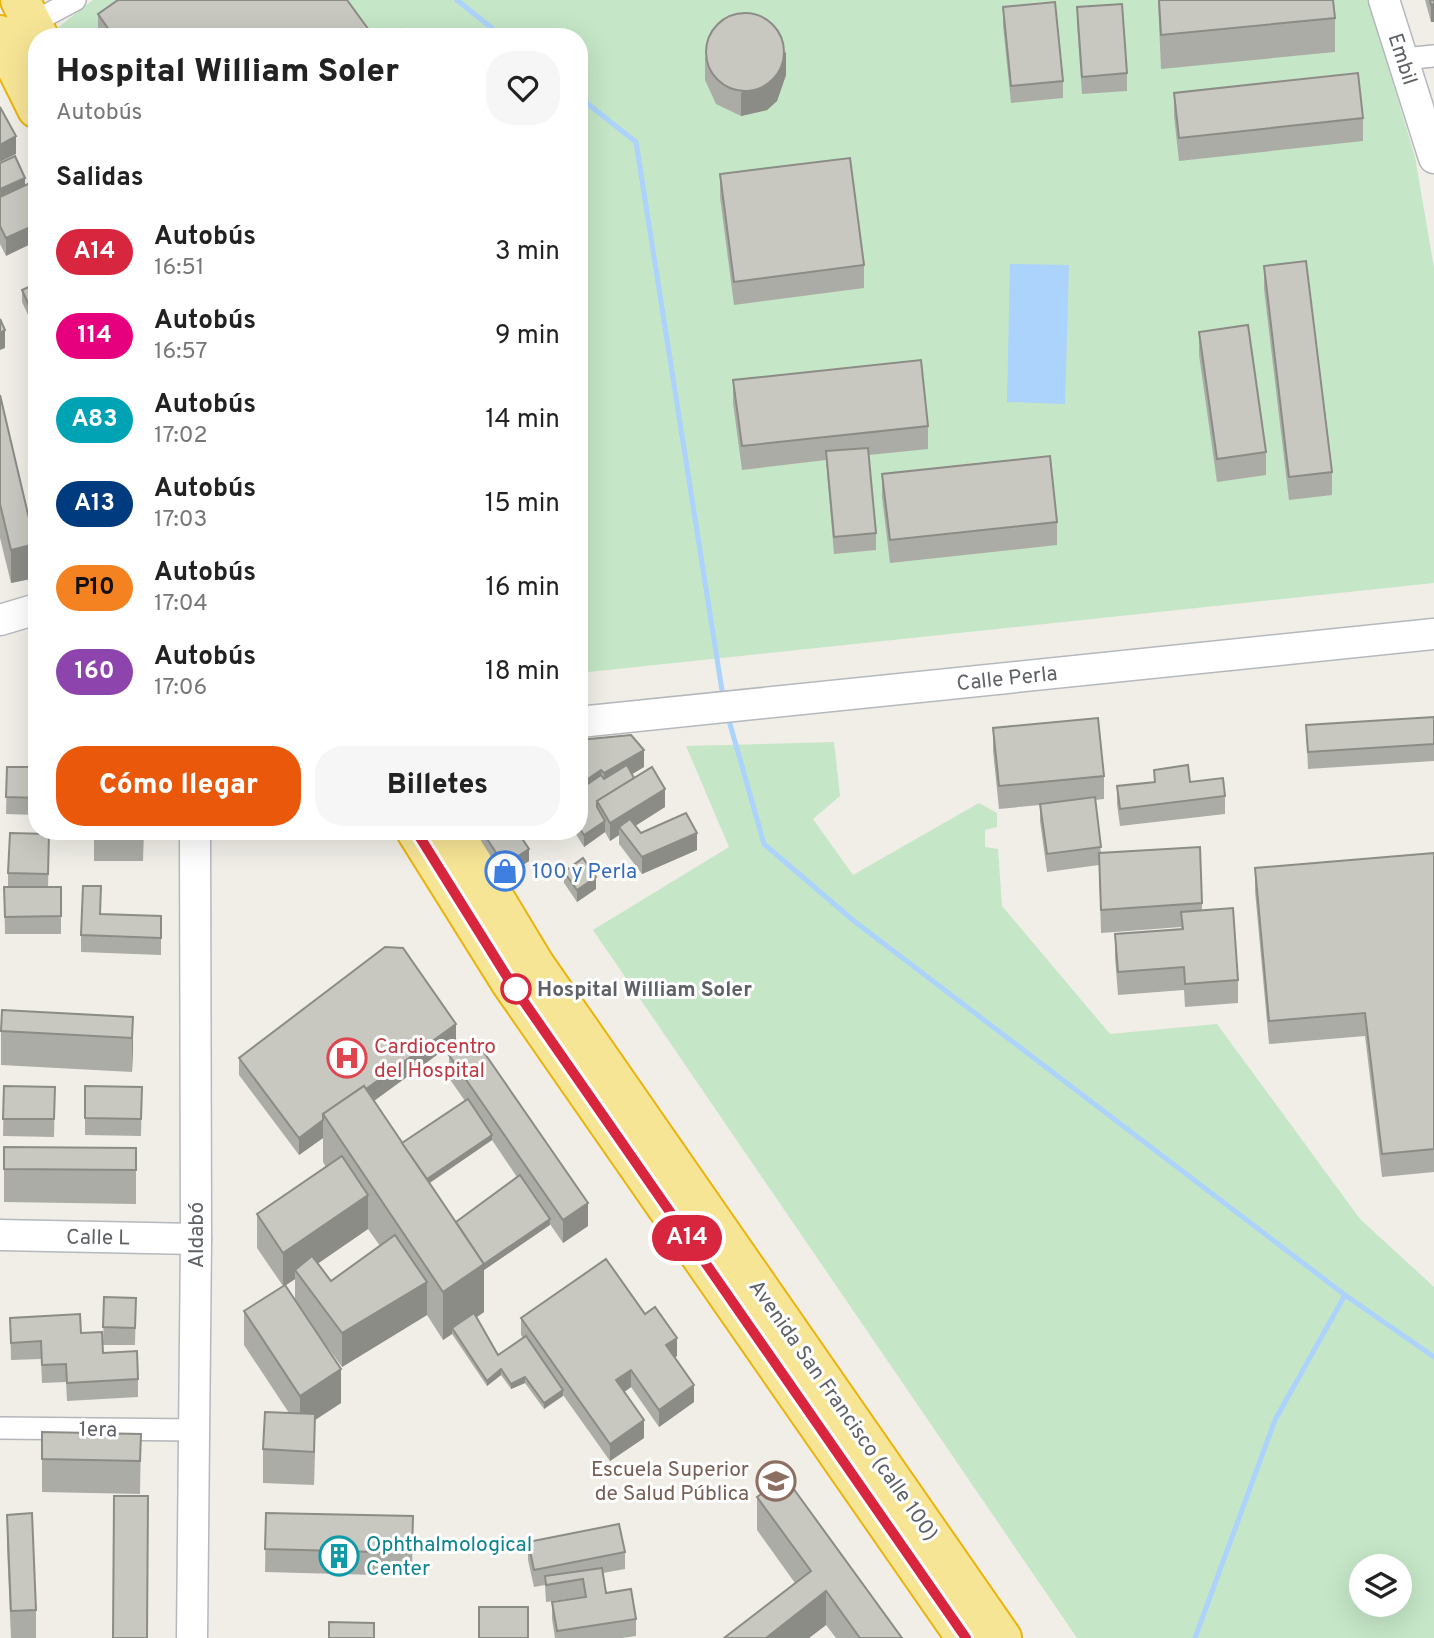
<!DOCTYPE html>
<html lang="es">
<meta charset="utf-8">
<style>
body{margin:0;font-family:Overpass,sans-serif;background:#f6f6f6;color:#222;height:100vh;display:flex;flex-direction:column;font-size:26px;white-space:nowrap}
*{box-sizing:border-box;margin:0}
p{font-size:23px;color:#767676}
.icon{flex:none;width:38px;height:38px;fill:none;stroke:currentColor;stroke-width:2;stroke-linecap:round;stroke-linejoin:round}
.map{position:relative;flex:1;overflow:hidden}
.panel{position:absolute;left:28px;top:28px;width:560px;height:812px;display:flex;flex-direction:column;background:#fff;border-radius:28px;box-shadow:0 7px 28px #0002}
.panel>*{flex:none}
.badge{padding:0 14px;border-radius:23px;font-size:24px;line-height:46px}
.buttons{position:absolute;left:1349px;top:1554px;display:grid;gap:14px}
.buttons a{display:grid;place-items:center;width:63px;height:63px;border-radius:50%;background:#fff;box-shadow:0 7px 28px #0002;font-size:35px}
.map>.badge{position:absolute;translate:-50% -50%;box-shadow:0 0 0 4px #fff}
h2{padding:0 28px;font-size:26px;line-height:63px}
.round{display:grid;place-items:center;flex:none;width:74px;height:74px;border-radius:28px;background:#f6f6f6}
.head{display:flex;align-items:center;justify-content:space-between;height:119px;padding:0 28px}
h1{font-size:33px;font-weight:800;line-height:52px}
.cta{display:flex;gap:14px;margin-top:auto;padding:14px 28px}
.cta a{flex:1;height:80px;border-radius:28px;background:#ea580c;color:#fff;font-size:28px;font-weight:800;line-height:80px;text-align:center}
.cta a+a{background:#f6f6f6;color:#222}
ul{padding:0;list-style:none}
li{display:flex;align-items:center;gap:21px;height:84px;padding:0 28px}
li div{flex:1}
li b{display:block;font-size:26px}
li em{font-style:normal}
li .badge{min-width:77px;font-weight:700;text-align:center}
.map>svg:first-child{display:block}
</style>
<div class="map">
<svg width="1434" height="1638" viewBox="0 0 1434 1638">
<rect width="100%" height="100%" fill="#f0eee7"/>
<g fill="#c5e6c7" fill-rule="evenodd">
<polygon points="93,0 1368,0 1415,157 1434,268 1434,583 579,673 579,37 54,37 52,32"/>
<path d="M834,742L840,796L813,819L853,875L979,803L997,813V827L985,830V847L998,849L1002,906L1110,1034L1217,1024L1360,1219L1434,1287V1638H1077L593,930L729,847L686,746ZM1362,1566H1400V1605H1362Z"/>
</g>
<polygon fill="#acd3fb" points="1010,264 1069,265 1065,404 1007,402"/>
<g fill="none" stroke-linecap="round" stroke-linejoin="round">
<g stroke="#acd3fb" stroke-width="5">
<polyline points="457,0 503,37"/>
<polyline points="579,97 636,142 723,697"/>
<polyline points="728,717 764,844 854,921 1345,1295 1434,1357"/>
<polyline points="1195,1638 1275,1420 1345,1295"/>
</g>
<g stroke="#b4b6bb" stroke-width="24">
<g id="street">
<polyline points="26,26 75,0"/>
<polyline points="1403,59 1434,56"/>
<polyline points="0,1428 195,1430"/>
</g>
</g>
<g stroke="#b5b8bd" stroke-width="33">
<g id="secondary">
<polyline points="1384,0 1434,158"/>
<polyline points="0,620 37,609"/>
<polyline points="579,722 1434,634"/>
<polyline points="0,1235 196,1239"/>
<polyline points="192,1638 196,1239 195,831"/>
</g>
</g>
<g stroke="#eab40d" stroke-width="42">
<g id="highway">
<polyline points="20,0 39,37"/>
<polyline points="0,35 37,109"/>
<polyline points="416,831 511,983 966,1638"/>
<polyline points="454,831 535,965 1002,1638"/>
</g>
</g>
<use href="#street" stroke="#fff" stroke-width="21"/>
<use href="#secondary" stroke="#fff" stroke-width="30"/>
<use href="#highway" stroke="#f7e596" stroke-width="38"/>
</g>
<g fill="#acaca6" fill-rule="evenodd">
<polygon points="1158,0 1333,0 1335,18 1335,52 1161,69"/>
<polygon points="1425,0 1434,0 1431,22"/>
<polygon points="1003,7 1063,81 1063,98 1011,103 1003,25"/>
<polygon points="1077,7 1127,73 1127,91 1082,94 1077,24"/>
<polygon points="98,14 374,37 102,37 98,31"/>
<polygon points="705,57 786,75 777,101 767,110 741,116 716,104 705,80"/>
<polygon points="1174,93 1363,118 1363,141 1179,161 1174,116"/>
<polygon points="15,156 6,256 0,244 0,163"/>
<polygon points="720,174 864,265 864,288 734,305 720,197"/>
<polygon points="1264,266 1332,472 1332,495 1289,500 1264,289"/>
<polygon points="37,283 36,332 22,302 22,290"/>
<polygon points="1199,332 1266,452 1266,475 1217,482 1199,355"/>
<polygon points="733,380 928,426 928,449 869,455 876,533 876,550 834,554 826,460 742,470 733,403"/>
<polygon points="0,395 35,578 11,583 0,538"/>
<polygon points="882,474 1057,522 1057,545 890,563 882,497"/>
<rect x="30" y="649" width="7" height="87"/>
<polygon points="1434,717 1434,761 1308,769 1306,725"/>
<polygon points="993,728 1104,776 1104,799 1095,800 1101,853 1202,903 1202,910 1238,980 1238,1003 1185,1007 1184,990 1118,995 1115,957 1115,934 1181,929 1181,927 1101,933 1099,865 1047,872 1040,821 1040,805 999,809 993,751"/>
<polygon points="579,740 644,767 632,774 634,778 665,807 635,826 641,833 697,850 642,874 619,844 619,835 610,841 605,832 584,847 574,831 579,831"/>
<polygon points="7,767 37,767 37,815 6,814"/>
<polygon points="1154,770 1190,782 1225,796 1225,814 1120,826 1117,804 1117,786 1154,782"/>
<polygon points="94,831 144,831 143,861 94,861"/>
<polygon points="481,831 517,831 529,861 504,877 481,841"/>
<polygon points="49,852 48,887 61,887 61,934 5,934 4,887 8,887 8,873"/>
<polygon points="1434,853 1434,1172 1382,1177 1365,1036 1269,1044 1255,891 1255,868"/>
<polygon points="564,872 596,889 577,902 564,883"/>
<polygon points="161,916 161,955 81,952 81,935"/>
<polygon points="133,1017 132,1072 1,1065 1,1031"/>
<path d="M456,1041L374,1101L402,1143L465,1101L449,1078V1055L588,1226L563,1243L550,1224L484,1270V1312L477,1317L498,1355L523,1338L521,1335V1318L645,1314L677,1356L675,1357L694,1402L659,1427L631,1387L624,1392L644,1438L610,1461L563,1395L544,1409L525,1383L511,1389L501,1375L487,1386L452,1334L443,1340L427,1315L342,1367L313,1327L341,1403L315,1420L314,1485L263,1483V1449L289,1413L244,1345V1311L283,1286L257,1248V1214L326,1167L323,1162V1138L299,1155L239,1075V1058ZM492,1140L517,1177L456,1222L430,1183ZM368,1229L380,1246L331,1281L318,1263ZM295,1279V1301L285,1286Z"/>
<polygon points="4,1086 55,1087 54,1137 3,1136"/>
<polygon points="85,1086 142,1087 141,1136 85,1135"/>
<polygon points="4,1147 136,1148 136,1204 4,1202"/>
<polygon points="104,1297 136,1298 135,1345 103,1345"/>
<polygon points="10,1318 81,1333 103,1353 138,1379 138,1397 67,1401 66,1382 42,1383 41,1359 11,1360"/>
<polygon points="141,1434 140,1494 42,1492 42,1459"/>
<polygon points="757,1497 902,1638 836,1638 826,1625 809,1638 724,1638 795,1583 757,1530"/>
<polygon points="266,1513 413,1516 412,1576 265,1572"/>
<polygon points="7,1515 36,1610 36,1638 11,1638 7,1548"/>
<polygon points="528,1542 625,1552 625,1569 603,1573 606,1593 636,1619 636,1636 622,1638 555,1638 552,1619 552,1602 583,1597 546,1602 545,1585 534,1587 528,1560"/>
</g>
<g fill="#8c8c87">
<polygon points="1434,4 1434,22 1431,22 1431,5"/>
<polygon points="786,52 786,75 777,101 767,110 741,116 741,93"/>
<polygon points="16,136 16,154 0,162 0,145"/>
<polygon points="25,178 25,189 0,201 0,189"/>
<polygon points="37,224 37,241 6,256 6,238"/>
<polygon points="5,330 5,348 0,350 0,333"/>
<polygon points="35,544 35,578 11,583 11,550"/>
<polygon points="644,750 644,767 604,791 604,773"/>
<polygon points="601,770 601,787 579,802 579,785"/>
<polygon points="665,789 665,807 624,833 619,827 619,835 610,841 610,823"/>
<polygon points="605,821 605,832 584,847 584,835"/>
<polygon points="697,833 697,850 642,874 642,857"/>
<polygon points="529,849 529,861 504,877 504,865"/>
<polygon points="596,877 596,889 577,902 577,890"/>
<polygon points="133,1017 133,1051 132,1072 132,1038"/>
<polygon points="456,1024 456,1041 334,1130 326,1118"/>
<polygon points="323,1120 323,1138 299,1155 299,1138"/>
<polygon points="492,1135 492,1140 407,1198 407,1193"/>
<polygon points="368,1195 368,1229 300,1276 295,1270 295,1279 283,1287 283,1253"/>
<polygon points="588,1203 588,1226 563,1243 563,1220"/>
<polygon points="550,1219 550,1225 484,1270 484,1312 455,1332 452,1328 452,1334 443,1340 443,1292"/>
<polygon points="427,1282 427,1315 342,1367 342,1333"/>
<polygon points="677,1338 677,1356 666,1363 666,1345"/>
<polygon points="341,1369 341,1403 315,1420 314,1485 314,1452 300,1430 300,1396"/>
<polygon points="501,1369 501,1375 487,1386 487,1381"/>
<polygon points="631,1370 631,1387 616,1398 616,1380"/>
<polygon points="525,1377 525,1383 511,1389 511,1384"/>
<polygon points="694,1385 694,1402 659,1427 659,1410"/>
<polygon points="563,1390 563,1396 544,1409 544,1403"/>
<polygon points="644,1420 644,1438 610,1461 610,1444"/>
<polygon points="826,1591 826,1625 809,1638 766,1638"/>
</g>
<g fill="#c8c8c1" stroke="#8c8c87" stroke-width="2">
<polygon points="118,0 347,0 374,37 114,37 98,14"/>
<polygon points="1159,0 1333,0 1335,18 1161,35"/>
<polygon points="1430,0 1434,0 1434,4 1431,5"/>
<polygon points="1055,2 1063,81 1011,86 1003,7"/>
<polygon points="1122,4 1127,73 1082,77 1077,7"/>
<circle cx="745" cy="52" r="39"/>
<polygon points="400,29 406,37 389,37"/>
<polygon points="1358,73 1363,118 1179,138 1174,93"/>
<polygon points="0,107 16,136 0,145"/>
<polygon points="15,156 25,178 0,189 0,163"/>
<polygon points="850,158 864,265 734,282 720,174"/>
<polygon points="32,182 37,191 37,224 6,238 0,226 0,197"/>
<polygon points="1306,261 1332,472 1289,477 1264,266"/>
<polygon points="37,283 37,320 36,321 22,290"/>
<polygon points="0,319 5,330 0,333"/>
<polygon points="1248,325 1266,452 1217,459 1199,332"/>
<polygon points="921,360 928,426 742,446 733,380"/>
<polygon points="0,395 35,544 11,550 0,504"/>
<polygon points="868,448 876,533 834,537 826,451"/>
<polygon points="1050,456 1057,522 890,540 882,474"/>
<rect x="30" y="649" width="7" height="69"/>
<polygon points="1434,717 1434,744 1308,752 1306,725"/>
<polygon points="1098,718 1104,776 999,786 993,728"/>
<polygon points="631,735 644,750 604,773 601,770 579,785 579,740"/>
<polygon points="627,765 634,778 597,801 597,807 605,821 584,835 579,828 579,790 601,775 604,779"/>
<polygon points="1188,765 1190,782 1223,778 1225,796 1120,809 1117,786 1155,782 1154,770"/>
<polygon points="7,767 37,767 37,798 6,797"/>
<polygon points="652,767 665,789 610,823 597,801"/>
<polygon points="1095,797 1101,847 1047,854 1040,804"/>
<polygon points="686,813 697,833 642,857 619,827 630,819 641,833"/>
<rect x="94" y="831" width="49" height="7"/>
<polygon points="482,831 517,831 529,849 504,865"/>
<polygon points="10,833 49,834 48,874 8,873"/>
<polygon points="1200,847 1202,903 1101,910 1099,853"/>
<polygon points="1434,853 1434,1149 1382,1154 1365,1013 1269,1021 1255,868"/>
<polygon points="583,858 596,877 577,890 564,872"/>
<polygon points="83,886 101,886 100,914 161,916 161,938 81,935"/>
<polygon points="4,887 61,887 61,916 5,917"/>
<polygon points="1233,908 1238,980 1185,984 1184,967 1118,972 1115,934 1183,929 1181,912"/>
<polygon points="385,947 403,948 456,1024 366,1089 364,1086 323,1114 323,1120 299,1138 239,1058"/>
<polygon points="2,1010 133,1017 132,1038 1,1031"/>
<polygon points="474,1038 588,1203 563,1220 449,1055"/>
<polygon points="4,1086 55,1087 54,1119 3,1119"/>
<polygon points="85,1086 142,1087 141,1119 85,1118"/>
<polygon points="364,1086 484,1264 443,1292 323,1114"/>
<polygon points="468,1099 492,1135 427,1179 402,1143"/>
<polygon points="4,1147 136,1148 136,1170 4,1169"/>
<polygon points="342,1156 368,1195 283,1253 257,1214"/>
<polygon points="520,1175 550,1219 484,1264 456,1222"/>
<polygon points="395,1235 427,1282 342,1333 295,1270 312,1256 331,1281"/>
<polygon points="606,1259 645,1314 655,1307 677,1338 666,1345 694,1385 659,1410 631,1370 616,1380 644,1420 610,1444 521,1318"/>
<polygon points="285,1285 341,1369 300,1396 244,1311"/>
<polygon points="104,1297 136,1298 135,1328 103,1327"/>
<polygon points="474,1313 498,1355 526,1336 563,1390 544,1403 525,1377 511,1384 501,1369 487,1381 452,1328"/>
<polygon points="80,1314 81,1333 102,1332 103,1353 137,1351 138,1379 67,1383 66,1364 42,1365 41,1341 11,1343 10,1318"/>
<polygon points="265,1412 315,1414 314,1452 263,1449"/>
<polygon points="42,1432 141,1434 140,1461 42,1459"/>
<polygon points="785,1477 902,1638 860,1638 826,1591 766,1638 724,1638 811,1571 757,1497"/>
<polygon points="114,1496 148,1496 147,1638 113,1638"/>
<polygon points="32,1513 36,1610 11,1611 7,1515"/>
<polygon points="266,1513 413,1516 412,1553 265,1549"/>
<polygon points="619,1524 625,1552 534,1570 528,1542"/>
<polygon points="602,1568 606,1593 631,1589 636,1619 557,1631 552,1602 586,1597 583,1579 546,1585 545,1576"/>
<rect x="479" y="1607" width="49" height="31"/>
<polygon points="329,1622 374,1623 374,1638 329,1638"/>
</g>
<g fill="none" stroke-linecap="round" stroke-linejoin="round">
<g stroke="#fff" stroke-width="16">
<polyline id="line" points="416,831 511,983 966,1638"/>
</g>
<use href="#line" stroke="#d7263d" stroke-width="10"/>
</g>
<defs>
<g id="shop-ring" transform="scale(2.0125)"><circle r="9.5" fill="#fff" stroke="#3f7fe0" stroke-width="1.5"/><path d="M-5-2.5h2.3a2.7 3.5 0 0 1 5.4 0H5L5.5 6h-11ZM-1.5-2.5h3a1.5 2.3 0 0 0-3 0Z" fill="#3f7fe0"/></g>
<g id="hospital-ring" transform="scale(2.0125)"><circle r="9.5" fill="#fff" stroke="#e0444e" stroke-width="1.5"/><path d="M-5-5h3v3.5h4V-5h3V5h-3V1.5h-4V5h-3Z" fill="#e0444e"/></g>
<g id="university-ring" transform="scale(2.0125)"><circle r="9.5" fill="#fff" stroke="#8d6e63" stroke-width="1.5"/><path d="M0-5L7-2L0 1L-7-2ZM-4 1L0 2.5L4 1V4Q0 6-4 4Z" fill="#8d6e63"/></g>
<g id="building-ring" transform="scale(2.0125)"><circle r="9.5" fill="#fff" stroke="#0f9aa8" stroke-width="1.5"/><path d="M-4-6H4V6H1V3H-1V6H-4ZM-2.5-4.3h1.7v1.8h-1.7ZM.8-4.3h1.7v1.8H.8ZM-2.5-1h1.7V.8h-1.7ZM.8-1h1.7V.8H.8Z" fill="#0f9aa8"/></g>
</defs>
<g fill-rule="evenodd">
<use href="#shop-ring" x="505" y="871"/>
<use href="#hospital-ring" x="347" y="1058"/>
<use href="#university-ring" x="776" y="1481"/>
<use href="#building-ring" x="339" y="1556"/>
</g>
<circle fill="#fff" stroke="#d7263d" stroke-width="3.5" cx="516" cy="989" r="14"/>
<g text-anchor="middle" stroke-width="6" stroke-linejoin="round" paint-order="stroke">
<g font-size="21" fill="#5e6166" stroke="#fff">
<text transform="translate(1403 59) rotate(72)" y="7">Embil</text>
<text transform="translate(1007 678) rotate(-6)" y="7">Calle Perla</text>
<text transform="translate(196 1235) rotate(-90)" y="7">Aldabó</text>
<text transform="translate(98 1237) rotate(1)" y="7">Calle L</text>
<text transform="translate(844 1410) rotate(55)" y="7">Avenida San Francisco (calle 100)</text>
<text transform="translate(98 1429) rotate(1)" y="7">1era</text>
</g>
<g font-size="21" fill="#366cbe" stroke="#fff" text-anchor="start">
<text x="532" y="878">100 y Perla</text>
</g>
<g font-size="21" font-weight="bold" fill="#5e6166" stroke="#fff" text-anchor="start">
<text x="537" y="996">Hospital William Soler</text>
</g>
<g font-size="21" fill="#be3a42" stroke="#fff" text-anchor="start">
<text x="374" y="1053">Cardiocentro<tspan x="374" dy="24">del Hospital</tspan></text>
</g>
<g font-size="21" fill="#785e54" stroke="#fff" text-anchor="end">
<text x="749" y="1476">Escuela Superior<tspan x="749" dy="24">de Salud Pública</tspan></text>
</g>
<g font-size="21" fill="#0d838f" stroke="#fff" text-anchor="start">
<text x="366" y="1551">Ophthalmological<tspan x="366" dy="24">Center</tspan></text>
</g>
</g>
</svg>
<div class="buttons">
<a><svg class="icon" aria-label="layers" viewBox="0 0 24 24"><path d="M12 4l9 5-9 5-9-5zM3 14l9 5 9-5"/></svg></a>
</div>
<b class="badge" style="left:687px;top:1238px;background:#d7263d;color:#fff">A14</b>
<section class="panel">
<div class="head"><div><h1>Hospital William Soler</h1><p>Autobús</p></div><a class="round"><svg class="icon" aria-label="heart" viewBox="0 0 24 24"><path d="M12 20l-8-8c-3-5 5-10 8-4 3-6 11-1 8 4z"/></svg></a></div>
<h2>Salidas</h2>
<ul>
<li><span class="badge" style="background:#d7263d;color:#fff">A14</span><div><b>Autobús</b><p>16:51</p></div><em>3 min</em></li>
<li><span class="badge" style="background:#e6007e;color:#fff">114</span><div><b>Autobús</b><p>16:57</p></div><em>9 min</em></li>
<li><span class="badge" style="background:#00a3b4;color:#fff">A83</span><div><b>Autobús</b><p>17:02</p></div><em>14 min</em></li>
<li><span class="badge" style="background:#003b80;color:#fff">A13</span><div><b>Autobús</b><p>17:03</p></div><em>15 min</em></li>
<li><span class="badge" style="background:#f58220;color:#111">P10</span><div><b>Autobús</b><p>17:04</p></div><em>16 min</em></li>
<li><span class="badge" style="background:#8e44ad;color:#fff">160</span><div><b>Autobús</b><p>17:06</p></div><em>18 min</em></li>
</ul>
<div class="cta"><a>Cómo llegar</a><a>Billetes</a></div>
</section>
</div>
